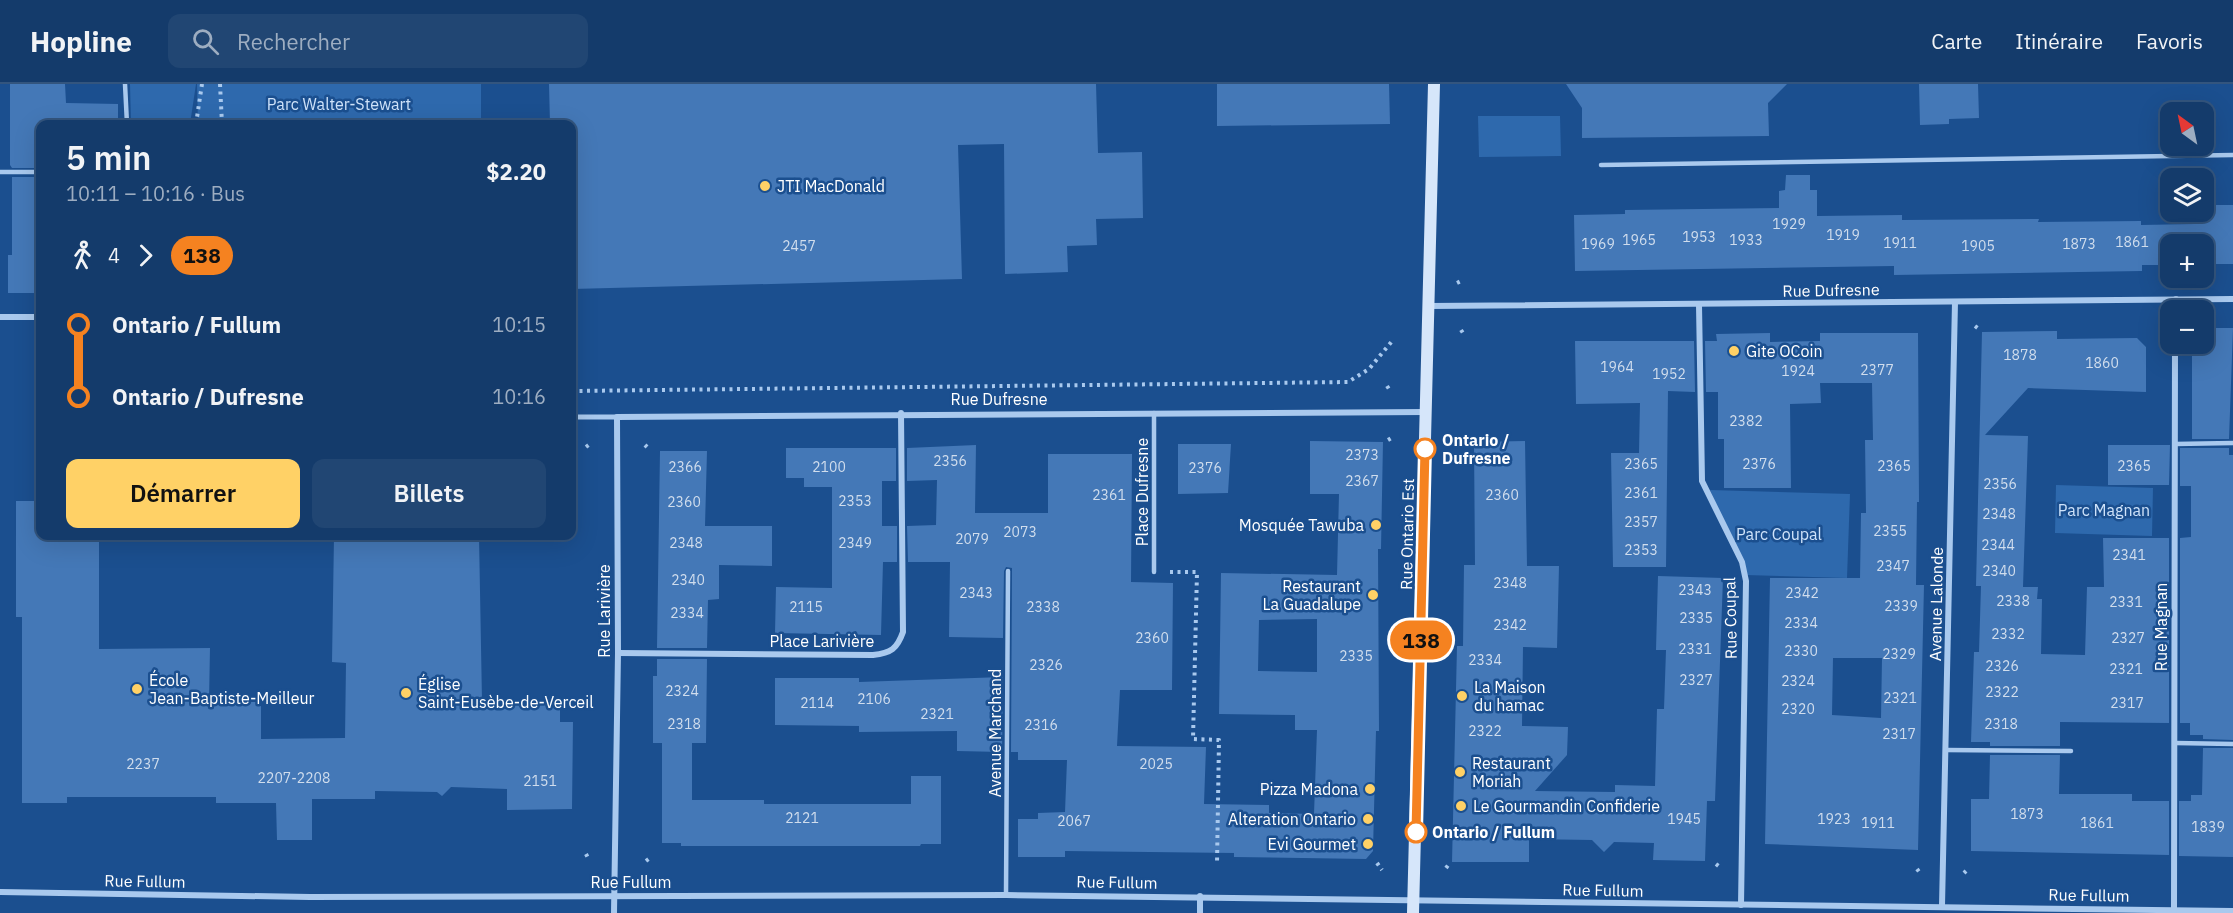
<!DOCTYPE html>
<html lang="fr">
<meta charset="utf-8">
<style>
body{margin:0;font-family:"IBM Plex Sans",sans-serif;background:#214673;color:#f1f3f6;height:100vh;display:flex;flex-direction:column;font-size:22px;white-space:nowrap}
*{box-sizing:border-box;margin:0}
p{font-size:20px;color:#9dadc1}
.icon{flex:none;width:33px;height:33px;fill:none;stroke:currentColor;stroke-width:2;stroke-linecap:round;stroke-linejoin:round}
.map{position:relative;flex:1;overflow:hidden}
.drawer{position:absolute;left:36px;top:36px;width:540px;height:420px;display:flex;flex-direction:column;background:#143b6b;border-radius:12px;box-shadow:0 6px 24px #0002,0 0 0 2px #33557e}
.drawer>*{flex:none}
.badge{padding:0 12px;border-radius:20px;font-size:21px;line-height:39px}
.needle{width:39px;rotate:327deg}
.controls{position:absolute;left:2160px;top:18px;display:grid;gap:12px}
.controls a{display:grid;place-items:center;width:54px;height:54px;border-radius:12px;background:#143b6b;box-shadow:0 6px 24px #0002,0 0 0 2px #33557e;font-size:30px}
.map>.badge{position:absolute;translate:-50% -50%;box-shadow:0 0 0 3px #fff}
.legs{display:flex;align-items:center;gap:9px;height:66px;padding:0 30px;font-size:20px}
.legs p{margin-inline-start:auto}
.summary{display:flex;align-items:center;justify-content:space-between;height:102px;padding:0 30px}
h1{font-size:33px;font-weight:600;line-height:45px}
.button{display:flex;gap:12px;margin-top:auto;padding:12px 30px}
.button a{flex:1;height:69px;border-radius:12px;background:#ffd166;color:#111;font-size:24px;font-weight:600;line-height:69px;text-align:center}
.button a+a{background:#214673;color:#f1f3f6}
ul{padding:0 30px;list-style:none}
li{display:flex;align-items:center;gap:21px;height:72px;font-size:22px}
li i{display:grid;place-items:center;width:9px;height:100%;margin:0 8px;background:currentColor}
li i::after{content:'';width:15px;height:15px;margin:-8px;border:4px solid;border-radius:50%;background:#143b6b}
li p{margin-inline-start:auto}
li:first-child i{background:linear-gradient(#0000 50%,currentColor 0)}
li:last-child i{background:linear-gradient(currentColor 50%,#0000 0)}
header{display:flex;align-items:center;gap:36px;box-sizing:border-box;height:84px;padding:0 30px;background:#143b6b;border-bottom:2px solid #33557e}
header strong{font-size:28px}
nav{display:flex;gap:33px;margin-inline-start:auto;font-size:21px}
.search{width:420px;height:54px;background:#214673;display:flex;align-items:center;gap:15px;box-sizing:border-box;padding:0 21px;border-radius:12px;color:#9dadc1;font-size:22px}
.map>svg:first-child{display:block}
</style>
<header>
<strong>Hopline</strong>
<div class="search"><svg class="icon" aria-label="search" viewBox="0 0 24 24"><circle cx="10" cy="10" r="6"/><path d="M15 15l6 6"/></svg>Rechercher</div>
<nav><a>Carte</a><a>Itinéraire</a><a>Favoris</a></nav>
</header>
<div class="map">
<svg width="2233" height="829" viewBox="0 0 2233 829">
<rect width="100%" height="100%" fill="#1b4f8f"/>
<g fill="#2e69ad">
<polygon points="130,0 196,0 190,40 131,40"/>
<polygon points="197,0 481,0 481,40 198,40"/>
<polygon points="1478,32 1560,32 1561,72 1479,73"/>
<polygon points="2056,401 2153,404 2152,452 2055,449"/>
<polygon points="1710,406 1850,410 1847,494 1745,491"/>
</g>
<g fill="#4478b7" fill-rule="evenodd">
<polygon points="10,0 65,0 66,19 118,20 118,40 40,40 40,84 12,84 10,81"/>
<polygon points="549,0 1096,0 1098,69 1142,68 1143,134 1096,135 1097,161 1067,162 1068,188 1005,190 1004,60 958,61 962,195 572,205 572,40 550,40"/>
<polygon points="1217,0 1389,0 1390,40 1217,42"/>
<polygon points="1566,0 1787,0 1768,19 1769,52 1582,54 1582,24"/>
<polygon points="1919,0 1978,0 1979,34 1949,35 1949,40 1920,41"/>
<polygon points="1786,91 1810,91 1810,106 1817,106 1817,132 1902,131 1902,136 2039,135 2038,138 2141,137 2141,141 2194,140 2194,128 2204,128 2204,121 2233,121 2233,180 2204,180 2204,160 2170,160 2170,181 2142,181 2142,187 1894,191 1894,182 1575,187 1574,131 1625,130 1625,126 1779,124 1779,107 1785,106"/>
<polygon points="40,93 40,209 8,209 8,171 12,171 12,93"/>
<polygon points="2204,244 2233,244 2229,355 2192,355 2192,260 2204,260"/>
<polygon points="2057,247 2057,255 2137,254 2146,263 2146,308 2028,304 1985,351 2028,352 2023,503 2038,503 2037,515 2042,515 2041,570 2085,571 2087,503 2104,503 2103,454 2169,454 2169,639 2060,638 2060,662 1990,662 1990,658 1971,658 1974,568 1979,568 1981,502 1976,502 1982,248"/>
<path d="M1770,249V258L1820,257V249H1918L1919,418H1917L1916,501H1924L1918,766L1765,760L1770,494H1860L1861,429H1866L1865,356H1873L1872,299H1820L1821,319L1790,320L1791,404H1724V355H1718V308H1706L1705,257H1717L1716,250ZM1833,574H1882L1881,634L1832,631Z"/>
<polygon points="1575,257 1694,257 1695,308 1668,307 1666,483 1613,483 1611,369 1639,369 1640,319 1576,320"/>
<path d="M1310,357L1383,358L1381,465H1378L1379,647H1376L1373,767L1366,775L1234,773V769L1065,767V773H1018V735H1038V729L1065,728L1067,676H1018V668H1011L1012,484L1006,483L1004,487L1003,554L949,553L950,478H908L907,442L936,441L937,396L907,397V364L976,361L975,429H1048V370H1132L1131,498L1173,499L1172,606H1120L1117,662L1206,663L1204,720L1269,721V729L1314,730L1317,646H1295V631L1219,630L1221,489L1337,491L1339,410H1310ZM1317,535V588L1258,587L1259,536Z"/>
<polygon points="1525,357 1527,482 1559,482 1557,564 1523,563 1522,642 1568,643 1567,671 1535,707 1615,708 1615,701 1655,702 1657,625 1664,625 1666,566 1656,566 1658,492 1723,494 1715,717 1707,717 1705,777 1653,776 1654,759 1614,758 1604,768 1592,756 1529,755 1529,778 1452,778 1457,562 1463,562 1464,481 1475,481 1474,358"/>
<polygon points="1178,360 1231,360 1228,409 1178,410"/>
<polygon points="2108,361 2170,361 2169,401 2108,401"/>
<polygon points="786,364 896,364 896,397 882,397 882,442 897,442 897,478 883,478 881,551 775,549 776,503 832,504 832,403 804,403 804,394 786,394"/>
<polygon points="2180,364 2229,364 2229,371 2233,371 2233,656 2203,655 2203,651 2190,651 2190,639 2180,639 2180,454 2191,453 2191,402 2180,402"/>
<polygon points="660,367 707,367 705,442 772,442 772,482 719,481 719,515 708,516 707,564 657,564"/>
<polygon points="16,417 40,417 40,452 99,452 99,565 210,564 209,618 261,618 261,655 345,654 346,579 332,578 334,452 479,452 482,617 560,616 560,638 573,638 572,725 507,726 507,705 451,703 442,712 437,708 375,707 375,715 312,715 312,756 277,756 276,719 216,719 216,713 67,713 67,719 22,719 22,533 16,533"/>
<polygon points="657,575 707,575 706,659 692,659 692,716 764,716 764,720 911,720 911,692 941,692 941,760 921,760 920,762 681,762 681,759 662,759 662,659 653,659 653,592 657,592"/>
<polygon points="1003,593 1002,668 957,667 957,647 859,648 859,642 775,641 775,594 859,594 859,598"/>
<polygon points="2203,664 2233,664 2233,773 2179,772 2179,717 2191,717 2191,711 2202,711"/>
<polygon points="1990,671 2060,671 2059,710 2132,710 2132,717 2169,717 2169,771 1971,767 1971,715 1989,715"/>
</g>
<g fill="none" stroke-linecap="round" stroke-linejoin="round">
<g stroke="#a9c9ee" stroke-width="4" stroke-dasharray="3 4.5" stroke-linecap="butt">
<polyline points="220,0 222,40"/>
<polyline points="196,40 202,0"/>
<polyline points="1457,199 1463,196"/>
<polyline points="1975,242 1979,245"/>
<polyline points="1461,246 1463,249"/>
<polyline points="1387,302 1391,308"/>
<polyline points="572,307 1348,298 1369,285 1393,256"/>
<polyline points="1388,356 1393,353"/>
<polyline points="645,361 647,363"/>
<polyline points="586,363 590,360"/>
<polyline points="1170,488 1197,488 1193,655 1219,656 1217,780"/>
<polyline points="586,770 589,776"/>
<polyline points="646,777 650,774"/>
<polyline points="1377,779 1382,786"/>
<polyline points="1716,780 1721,784"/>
<polyline points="1446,784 1449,780"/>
<polyline points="1917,785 1920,789"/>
<polyline points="1964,789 1966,787"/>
</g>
<g stroke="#a9c9ee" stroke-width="4.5">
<polyline points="125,0 127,40"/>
<polyline points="1601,81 2233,71"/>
<polyline points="0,88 40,88"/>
<polyline points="1154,329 1154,488"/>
<polyline points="2175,360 2233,359"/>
<polyline points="2175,659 2233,660"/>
<polyline points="1946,666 2071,667"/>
<polyline points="1006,811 1008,487"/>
</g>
<polyline stroke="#a9c9ee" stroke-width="5" points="572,333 617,333"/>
<g stroke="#a9c9ee" stroke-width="6">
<polyline points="1699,221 1702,397 1742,478 1746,497 1741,821"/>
<polyline points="1429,222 2233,215"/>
<polyline points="2176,226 2176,215"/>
<polyline points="0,233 40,233"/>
<path d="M618,569L873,571C891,569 897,565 903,548L901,329"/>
<polyline points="0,808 310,813 1006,811 2233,827"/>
<polyline points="1942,822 1955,218"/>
<polyline points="2174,826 2175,260"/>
<polyline points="614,829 618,569 617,333 1425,328"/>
<polyline points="1200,829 1200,812"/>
</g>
<polyline stroke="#d6e6fa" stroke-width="12" points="1413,829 1434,0"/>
</g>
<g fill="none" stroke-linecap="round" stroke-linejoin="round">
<g stroke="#fff" stroke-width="14">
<polyline id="line-1" points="1416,748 1425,365"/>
</g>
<use href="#line-1" stroke="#f58220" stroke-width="9"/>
</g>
<g fill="#ffd166" stroke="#1b4f8f" stroke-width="2">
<circle cx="765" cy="102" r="6"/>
<circle cx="1734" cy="267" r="6"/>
<circle cx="1376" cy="441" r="6"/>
<circle cx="1373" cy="511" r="6"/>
<circle cx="137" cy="605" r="6"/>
<circle cx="406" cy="609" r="6"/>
<circle cx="1462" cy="612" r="6"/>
<circle cx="1460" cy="688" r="6"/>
<circle cx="1370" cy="705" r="6"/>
<circle cx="1461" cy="722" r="6"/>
<circle cx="1368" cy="735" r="6"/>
<circle cx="1368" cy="760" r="6"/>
</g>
<g fill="#fff" stroke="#f58220" stroke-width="3">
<circle cx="1425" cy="365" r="10"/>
<circle cx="1416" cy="748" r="10"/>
</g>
<g text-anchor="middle" stroke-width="5" stroke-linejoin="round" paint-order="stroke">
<g font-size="14" fill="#d0dded">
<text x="1789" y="145">1929</text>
<text x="1843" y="156">1919</text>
<text x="1699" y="158">1953</text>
<text x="1639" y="161">1965</text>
<text x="1746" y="161">1933</text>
<text x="2132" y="163">1861</text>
<text x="1900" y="164">1911</text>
<text x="1598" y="165">1969</text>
<text x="2079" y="165">1873</text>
<text x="799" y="167">2457</text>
<text x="1978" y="167">1905</text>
<text x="2020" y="276">1878</text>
<text x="2102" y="284">1860</text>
<text x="1617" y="288">1964</text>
<text x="1877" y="291">2377</text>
<text x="1798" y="292">1924</text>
<text x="1669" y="295">1952</text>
<text x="1746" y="342">2382</text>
<text x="1362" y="376">2373</text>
<text x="950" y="382">2356</text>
<text x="1641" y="385">2365</text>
<text x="1759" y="385">2376</text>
<text x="1894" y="387">2365</text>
<text x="2134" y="387">2365</text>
<text x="685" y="388">2366</text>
<text x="829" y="388">2100</text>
<text x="1205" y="389">2376</text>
<text x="1362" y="402">2367</text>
<text x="2000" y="405">2356</text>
<text x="1641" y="414">2361</text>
<text x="1109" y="416">2361</text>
<text x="1502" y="416">2360</text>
<text x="855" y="422">2353</text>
<text x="684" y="423">2360</text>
<text x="1999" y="435">2348</text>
<text x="1641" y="443">2357</text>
<text x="1890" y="452">2355</text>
<text x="1020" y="453">2073</text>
<text x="972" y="460">2079</text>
<text x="686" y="464">2348</text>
<text x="855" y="464">2349</text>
<text x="1998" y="466">2344</text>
<text x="1641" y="471">2353</text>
<text x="2129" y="476">2341</text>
<text x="1893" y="487">2347</text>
<text x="1999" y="492">2340</text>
<text x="688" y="501">2340</text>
<text x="1510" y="504">2348</text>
<text x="1695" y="511">2343</text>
<text x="976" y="514">2343</text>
<text x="1802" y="514">2342</text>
<text x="2013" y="522">2338</text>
<text x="2126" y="523">2331</text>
<text x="1901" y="527">2339</text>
<text x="806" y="528">2115</text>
<text x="1043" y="528">2338</text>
<text x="687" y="534">2334</text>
<text x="1696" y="539">2335</text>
<text x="1801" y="544">2334</text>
<text x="1510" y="546">2342</text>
<text x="2008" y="555">2332</text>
<text x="1152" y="559">2360</text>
<text x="2128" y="559">2327</text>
<text x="1695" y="570">2331</text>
<text x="1801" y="572">2330</text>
<text x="1899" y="575">2329</text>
<text x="1356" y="577">2335</text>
<text x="1485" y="581">2334</text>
<text x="1046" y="586">2326</text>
<text x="2002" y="587">2326</text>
<text x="2126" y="590">2321</text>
<text x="1696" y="601">2327</text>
<text x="1798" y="602">2324</text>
<text x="682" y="612">2324</text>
<text x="2002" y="613">2322</text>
<text x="1900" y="619">2321</text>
<text x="874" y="620">2106</text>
<text x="817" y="624">2114</text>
<text x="2127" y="624">2317</text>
<text x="1798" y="630">2320</text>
<text x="937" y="635">2321</text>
<text x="684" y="645">2318</text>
<text x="2001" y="645">2318</text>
<text x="1041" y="646">2316</text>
<text x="1485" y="652">2322</text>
<text x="1899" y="655">2317</text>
<text x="143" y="685">2237</text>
<text x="1156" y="685">2025</text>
<text x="294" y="699">2207-2208</text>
<text x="540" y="702">2151</text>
<text x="2027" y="735">1873</text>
<text x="802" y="739">2121</text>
<text x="1684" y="740">1945</text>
<text x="1834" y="740">1923</text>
<text x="1074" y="742">2067</text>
<text x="1878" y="744">1911</text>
<text x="2097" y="744">1861</text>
<text x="2208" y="748">1839</text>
</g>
<g font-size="16" fill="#cfe3fa" stroke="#1b4f8f">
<text x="339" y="26">Parc Walter-Stewart</text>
<text x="2104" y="432">Parc Magnan</text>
<text x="1779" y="456">Parc Coupal</text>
</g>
<g font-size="16" fill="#fff" stroke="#1b4f8f" text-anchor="start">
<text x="777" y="108">JTI MacDonald</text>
<text x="1746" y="273">Gite OCoin</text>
<text x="1364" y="447" text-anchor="end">Mosquée Tawuba</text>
<text x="1361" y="508" text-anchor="end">Restaurant<tspan x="1361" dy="18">La Guadalupe</tspan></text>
<text x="149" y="602">École<tspan x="149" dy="18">Jean-Baptiste-Meilleur</tspan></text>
<text x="418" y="606">Église<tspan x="418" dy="18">Saint-Eusèbe-de-Verceil</tspan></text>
<text x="1474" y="609">La Maison<tspan x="1474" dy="18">du hamac</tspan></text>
<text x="1472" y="685">Restaurant<tspan x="1472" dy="18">Moriah</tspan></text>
<text x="1358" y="711" text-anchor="end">Pizza Madona</text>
<text x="1473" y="728">Le Gourmandin Confiderie</text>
<text x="1356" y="741" text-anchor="end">Alteration Ontario</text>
<text x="1356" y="766" text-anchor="end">Evi Gourmet</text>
</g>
<g font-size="16" fill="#fff" stroke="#1b4f8f">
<text transform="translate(1831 206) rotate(-1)" y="6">Rue Dufresne</text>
<text x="999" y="321">Rue Dufresne</text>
<text transform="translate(1142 408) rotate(-90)" y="6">Place Dufresne</text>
<text transform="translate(1407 450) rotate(-89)" y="6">Rue Ontario Est</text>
<text transform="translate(1936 520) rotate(-89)" y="6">Avenue Lalonde</text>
<text transform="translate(604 527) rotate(-90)" y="6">Rue Larivière</text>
<text transform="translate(1730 534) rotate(-91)" y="6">Rue Coupal</text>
<text transform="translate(2161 543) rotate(-90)" y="6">Rue Magnan</text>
<text x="822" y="563">Place Larivière</text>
<text transform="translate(995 649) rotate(-90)" y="6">Avenue Marchand</text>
<text transform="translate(145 797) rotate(1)" y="6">Rue Fullum</text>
<text x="631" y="804">Rue Fullum</text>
<text transform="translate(1117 798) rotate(1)" y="6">Rue Fullum</text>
<text transform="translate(1603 806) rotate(1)" y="6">Rue Fullum</text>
<text transform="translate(2089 811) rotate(1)" y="6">Rue Fullum</text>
</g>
<g font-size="16" font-weight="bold" fill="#fff" stroke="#1b4f8f" text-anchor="start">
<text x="1442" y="362">Ontario /<tspan x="1442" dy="18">Dufresne</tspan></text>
<text x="1432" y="754">Ontario / Fullum</text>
</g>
</g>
</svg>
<div class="controls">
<a><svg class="needle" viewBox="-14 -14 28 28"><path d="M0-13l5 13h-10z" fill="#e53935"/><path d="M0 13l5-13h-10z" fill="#9dadc1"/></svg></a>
<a><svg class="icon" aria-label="layers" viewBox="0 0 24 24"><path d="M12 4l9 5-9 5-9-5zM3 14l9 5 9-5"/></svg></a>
<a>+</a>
<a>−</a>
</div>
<b class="badge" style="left:1421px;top:556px;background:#f58220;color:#111">138</b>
<section class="drawer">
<div class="summary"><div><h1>5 min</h1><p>10:11 – 10:16 · Bus</p></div><b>$2.20</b></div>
<div class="legs"><svg class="icon" aria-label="walk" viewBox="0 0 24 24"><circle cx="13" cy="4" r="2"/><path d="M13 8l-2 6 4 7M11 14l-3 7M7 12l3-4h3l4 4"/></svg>4<svg class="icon" aria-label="forward" viewBox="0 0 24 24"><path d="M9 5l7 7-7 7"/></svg><b class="badge" style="background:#f58220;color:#111">138</b></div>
<ul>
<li><i style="color:#f58220"></i><b>Ontario / Fullum</b><p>10:15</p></li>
<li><i style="color:#f58220"></i><b>Ontario / Dufresne</b><p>10:16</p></li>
</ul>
<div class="button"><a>Démarrer</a><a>Billets</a></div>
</section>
</div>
